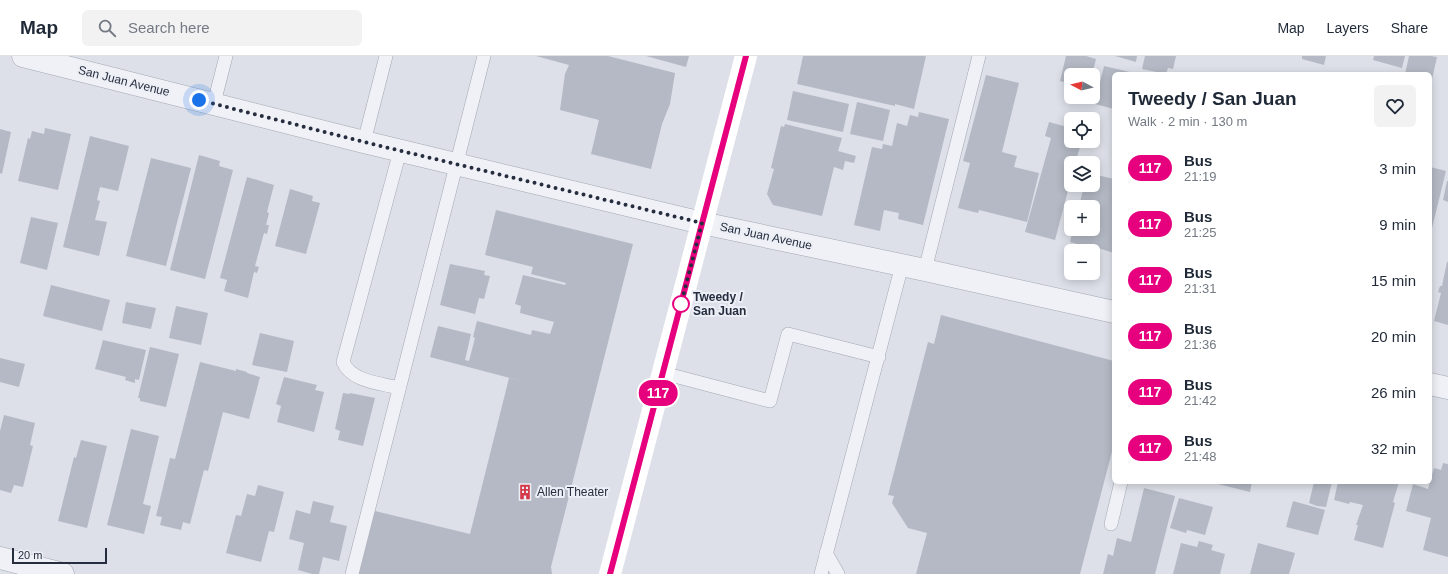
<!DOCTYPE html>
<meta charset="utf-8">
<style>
body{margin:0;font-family:Arial,sans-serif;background:#f2f2f3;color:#1f2937;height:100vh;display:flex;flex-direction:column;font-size:15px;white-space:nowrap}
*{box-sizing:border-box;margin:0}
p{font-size:13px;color:#747a83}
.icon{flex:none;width:22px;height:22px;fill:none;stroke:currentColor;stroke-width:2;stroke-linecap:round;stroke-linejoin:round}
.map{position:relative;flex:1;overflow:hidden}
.details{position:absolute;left:1112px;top:16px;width:320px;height:412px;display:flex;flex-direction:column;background:#fff;border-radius:6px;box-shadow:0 2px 10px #0003}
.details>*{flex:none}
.badge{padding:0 8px;border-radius:13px;font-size:14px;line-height:26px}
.needle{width:26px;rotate:277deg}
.tools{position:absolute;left:1064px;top:12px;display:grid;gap:8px}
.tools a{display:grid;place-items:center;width:36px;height:36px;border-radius:6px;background:#fff;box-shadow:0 2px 10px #0003;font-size:20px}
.scale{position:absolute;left:12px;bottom:10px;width:95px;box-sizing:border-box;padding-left:4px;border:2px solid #262d3f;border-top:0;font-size:11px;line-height:14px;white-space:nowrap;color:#262d3f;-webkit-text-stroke:3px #eceff5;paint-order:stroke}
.you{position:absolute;width:20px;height:20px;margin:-10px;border:3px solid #fff;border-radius:50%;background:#1a73e8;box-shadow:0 0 0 6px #1a73e833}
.map>.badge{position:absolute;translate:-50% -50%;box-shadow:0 0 0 2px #fff}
.round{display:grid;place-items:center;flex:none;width:42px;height:42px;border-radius:6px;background:#f2f2f3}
.summary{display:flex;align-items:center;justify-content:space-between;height:68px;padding:0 16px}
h1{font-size:19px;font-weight:600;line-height:30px}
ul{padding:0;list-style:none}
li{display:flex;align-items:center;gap:12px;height:56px;padding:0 16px}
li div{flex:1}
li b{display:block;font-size:15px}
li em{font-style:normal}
li .badge{min-width:44px;font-weight:700;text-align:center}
header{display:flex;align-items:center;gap:24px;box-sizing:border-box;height:56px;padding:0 20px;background:#fff;border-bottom:1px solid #e0e1e3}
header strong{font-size:19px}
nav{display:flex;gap:22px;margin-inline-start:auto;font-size:14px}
.search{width:280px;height:36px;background:#f2f2f3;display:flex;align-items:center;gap:10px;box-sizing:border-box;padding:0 14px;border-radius:6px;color:#747a83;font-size:15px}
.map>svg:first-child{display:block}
</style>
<header>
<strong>Map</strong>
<div class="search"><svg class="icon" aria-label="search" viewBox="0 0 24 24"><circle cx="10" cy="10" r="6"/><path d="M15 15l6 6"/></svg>Search here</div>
<nav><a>Map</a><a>Layers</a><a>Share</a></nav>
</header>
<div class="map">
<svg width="1448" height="518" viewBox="0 0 1448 518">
<rect width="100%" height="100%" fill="#dde0e8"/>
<g fill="#b4b9c5">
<polygon points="536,0 608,0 675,17 670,48 662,68 651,113 591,98 599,64 560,54 565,18 569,9"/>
<polygon points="646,0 689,0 686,11"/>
<polygon points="803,0 926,0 914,53 895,48 895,50 797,28"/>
<polygon points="1066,0 1086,0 1096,3 1092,19 1071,19 1071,28 1060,25"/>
<polygon points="1115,0 1137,0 1136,6"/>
<polygon points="1145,0 1176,0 1173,13 1168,12 1166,18 1142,13"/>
<polygon points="1302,0 1326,0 1324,9 1302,3"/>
<polygon points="1374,0 1405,0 1402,12 1373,4"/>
<polygon points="1409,0 1431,0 1437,1 1431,28 1430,18 1405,18"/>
<polygon points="1104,10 1134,17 1114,18 1114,53 1095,48"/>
<polygon points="986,19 1019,27 1002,96 1017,100 1014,111 1039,117 1027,166 979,154 978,157 958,152 970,107 963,105"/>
<polygon points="793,35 849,48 843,76 787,64"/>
<polygon points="857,46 890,54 883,85 850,78"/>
<polygon points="919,56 949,63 923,169 898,163 899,157 884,154 880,175 854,169 872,91 882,93 883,88 892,90 897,67 907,70 910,59 918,61"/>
<polygon points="1049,66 1071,72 1071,85 1080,85 1079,87 1081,88 1075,107 1071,107 1071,123 1055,184 1025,176 1051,82 1045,80"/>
<polygon points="785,68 842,82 838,95 856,100 854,107 845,105 843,114 834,111 822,160 773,149 767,138 774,113 771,112 781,70 784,71"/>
<polygon points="45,72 71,78 58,134 18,125 28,82 30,83 32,75 44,78"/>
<polygon points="0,73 11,76 2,118 0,117"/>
<polygon points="90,80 129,90 118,135 100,131 97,144 100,145 95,164 107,166 99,200 63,191"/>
<polygon points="199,99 220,105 219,110 233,114 205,223 170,214"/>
<polygon points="151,102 191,112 166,210 126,200"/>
<polygon points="1430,111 1446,115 1431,176 1430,176"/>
<polygon points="1093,117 1097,118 1097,119 1114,123 1114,197 1098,192 1097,196 1088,193 1088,191 1070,186 1073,173 1093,173 1093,151 1079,151 1084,129 1093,129"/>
<polygon points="247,121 274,129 267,156 269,157 266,169 269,169 267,178 264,177 255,210 259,211 257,217 254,216 248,242 224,235 227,224 220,222"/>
<polygon points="1447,125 1448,125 1448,146 1443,144"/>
<polygon points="290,133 313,140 312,145 320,147 306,198 275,190"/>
<polygon points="496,154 633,188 551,511 552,518 359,518 375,455 470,478 509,322 521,325 430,301 438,270 471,278 465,304 469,305 475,282 473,281 477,265 531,279 532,274 550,278 554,266 520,257 521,250 515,248 523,219 565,229 566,227 531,218 533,211 485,199"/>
<polygon points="31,161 58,167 47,214 20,207"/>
<polygon points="1447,206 1448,206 1448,269 1434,265 1441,237 1438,236 1440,230 1442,230"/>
<polygon points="450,208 485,215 484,219 490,220 484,243 479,242 475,258 440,249"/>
<polygon points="51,229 110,244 102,275 43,260"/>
<polygon points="126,246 156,252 151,273 122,267"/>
<polygon points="176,250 208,257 201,289 169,282"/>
<polygon points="941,259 1114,305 1114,388 1080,518 916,518 927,477 908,472 892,447 894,440 888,439 928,286 934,288"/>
<polygon points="260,277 294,285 287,316 252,309"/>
<polygon points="103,284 146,294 139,324 135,323 135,327 125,324 126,321 95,313"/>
<polygon points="150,291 179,298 166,351 140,345 140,342 138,342"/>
<polygon points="0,302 25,308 19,331 0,326"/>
<polygon points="200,306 236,315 236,313 247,316 247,317 260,321 249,363 223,356 208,415 204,414 190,468 183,466 181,474 160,469 162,461 156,460 170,402 175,403"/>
<polygon points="284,321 317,329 315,334 324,336 314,376 277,366 281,350 276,348"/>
<polygon points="343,337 350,338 350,337 375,342 363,390 338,384 340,375 335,373"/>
<polygon points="4,359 35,367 30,389 33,390 23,431 14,429 11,437 0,434 0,375"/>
<polygon points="131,373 159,380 143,448 151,450 144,478 107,469"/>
<polygon points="81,384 107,390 87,472 58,465 74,401 76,402"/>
<polygon points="1443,407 1448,408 1448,501 1423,494 1431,462 1406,455 1413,428 1428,433 1434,412 1441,414"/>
<polygon points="1210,426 1252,426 1250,436"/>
<polygon points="1314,426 1332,426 1326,451 1317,450 1309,447"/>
<polygon points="1338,426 1399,426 1393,446 1395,447 1383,492 1354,484 1358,469 1356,469 1363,449 1350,446 1349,448 1334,444"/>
<polygon points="258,429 284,436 274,476 269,475 261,506 226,497 236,459 241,460 247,438 255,440"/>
<polygon points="1144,432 1175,440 1155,518 1103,518 1108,498 1113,500 1117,482 1131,486"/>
<polygon points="1179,442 1213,451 1205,479 1187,474 1186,477 1170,472"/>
<polygon points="313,445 334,450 330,466 347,470 339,505 323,501 319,518 312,518 298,514 304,487 289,483 296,454 310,458"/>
<polygon points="1293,445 1325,454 1318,479 1286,471"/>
<polygon points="1199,485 1213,489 1211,494 1225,498 1220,518 1173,518 1181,487 1197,491"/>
<polygon points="1258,487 1295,497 1289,518 1250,518"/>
</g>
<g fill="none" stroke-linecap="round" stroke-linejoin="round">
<g stroke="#a2a7b2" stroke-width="14">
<g id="service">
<polyline points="214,47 226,0"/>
<polyline points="364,86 386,0"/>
<polyline points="925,214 979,0"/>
<polyline points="663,317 770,345 788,278 879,301"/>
<path d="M399,332C380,327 352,326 343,306L400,95"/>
<polyline points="1111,468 1121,426"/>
<polyline points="826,497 838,518"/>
<polyline points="352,518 484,0"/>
<polyline points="821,518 902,209"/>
</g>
</g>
<g stroke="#a2a7b2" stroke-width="23">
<g id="minor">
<polyline points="23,0 364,86 702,167 925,214 1114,256"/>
<polyline points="1430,328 1448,332"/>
<polyline points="0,502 63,518"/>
</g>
</g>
<use href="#service" stroke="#f0f1f6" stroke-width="13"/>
<use href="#minor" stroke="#f0f1f6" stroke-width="22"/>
<polyline stroke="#fff" stroke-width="22" points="610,518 746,0"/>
</g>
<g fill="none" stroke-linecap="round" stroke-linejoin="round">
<g stroke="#fff" stroke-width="9">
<polyline id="line" points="610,518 746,0"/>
</g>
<use href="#line" stroke="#e6007e" stroke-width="6"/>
<polyline stroke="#262d3f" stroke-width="4" stroke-dasharray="0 7.2" points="199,44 364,86 702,167 681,248"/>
</g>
<defs>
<g id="building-bare" transform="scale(1.2)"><path d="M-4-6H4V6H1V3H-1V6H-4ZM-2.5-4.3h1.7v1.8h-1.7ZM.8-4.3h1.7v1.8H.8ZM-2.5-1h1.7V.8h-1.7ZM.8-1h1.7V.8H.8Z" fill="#d43a49" stroke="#eceff5" stroke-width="2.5" paint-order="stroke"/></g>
</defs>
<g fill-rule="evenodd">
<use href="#building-bare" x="525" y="436"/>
</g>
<circle fill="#fff" stroke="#e6007e" stroke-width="2" cx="681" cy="248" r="8"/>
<g text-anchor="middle" stroke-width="4" stroke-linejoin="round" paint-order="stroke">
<g font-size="12" fill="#262d3f" stroke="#eceff5">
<text transform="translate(124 25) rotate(14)" y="4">San Juan Avenue</text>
<text transform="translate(766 180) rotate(12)" y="4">San Juan Avenue</text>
</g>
<g font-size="12" font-weight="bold" fill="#262d3f" stroke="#eceff5" text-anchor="start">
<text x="693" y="245">Tweedy /<tspan x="693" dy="14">San Juan</tspan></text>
</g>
<g font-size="12" fill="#262d3f" stroke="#eceff5" text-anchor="start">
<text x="537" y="440">Allen Theater</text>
</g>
</g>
</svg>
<div class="tools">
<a><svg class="needle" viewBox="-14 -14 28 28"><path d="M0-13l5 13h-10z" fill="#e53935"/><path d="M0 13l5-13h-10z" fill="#747a83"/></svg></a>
<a><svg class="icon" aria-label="locate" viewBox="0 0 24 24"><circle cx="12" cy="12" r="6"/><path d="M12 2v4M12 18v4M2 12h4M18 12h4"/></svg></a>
<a><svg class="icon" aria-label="layers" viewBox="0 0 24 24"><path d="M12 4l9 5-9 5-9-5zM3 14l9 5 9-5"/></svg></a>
<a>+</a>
<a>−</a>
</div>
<div class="scale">20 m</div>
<div class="you" style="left:199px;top:44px"></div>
<b class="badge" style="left:658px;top:337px;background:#e6007e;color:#fff">117</b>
<section class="details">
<div class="summary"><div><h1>Tweedy / San Juan</h1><p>Walk · 2 min · 130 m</p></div><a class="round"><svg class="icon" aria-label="heart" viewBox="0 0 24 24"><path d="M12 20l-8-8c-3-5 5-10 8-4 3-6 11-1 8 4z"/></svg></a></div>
<ul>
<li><span class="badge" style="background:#e6007e;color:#fff">117</span><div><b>Bus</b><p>21:19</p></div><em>3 min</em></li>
<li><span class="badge" style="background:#e6007e;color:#fff">117</span><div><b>Bus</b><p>21:25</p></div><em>9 min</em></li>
<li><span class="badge" style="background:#e6007e;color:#fff">117</span><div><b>Bus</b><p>21:31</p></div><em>15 min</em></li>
<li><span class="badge" style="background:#e6007e;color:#fff">117</span><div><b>Bus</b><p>21:36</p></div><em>20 min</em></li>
<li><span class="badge" style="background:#e6007e;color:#fff">117</span><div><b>Bus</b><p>21:42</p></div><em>26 min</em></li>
<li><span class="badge" style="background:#e6007e;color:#fff">117</span><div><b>Bus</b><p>21:48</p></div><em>32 min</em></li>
</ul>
</section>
</div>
